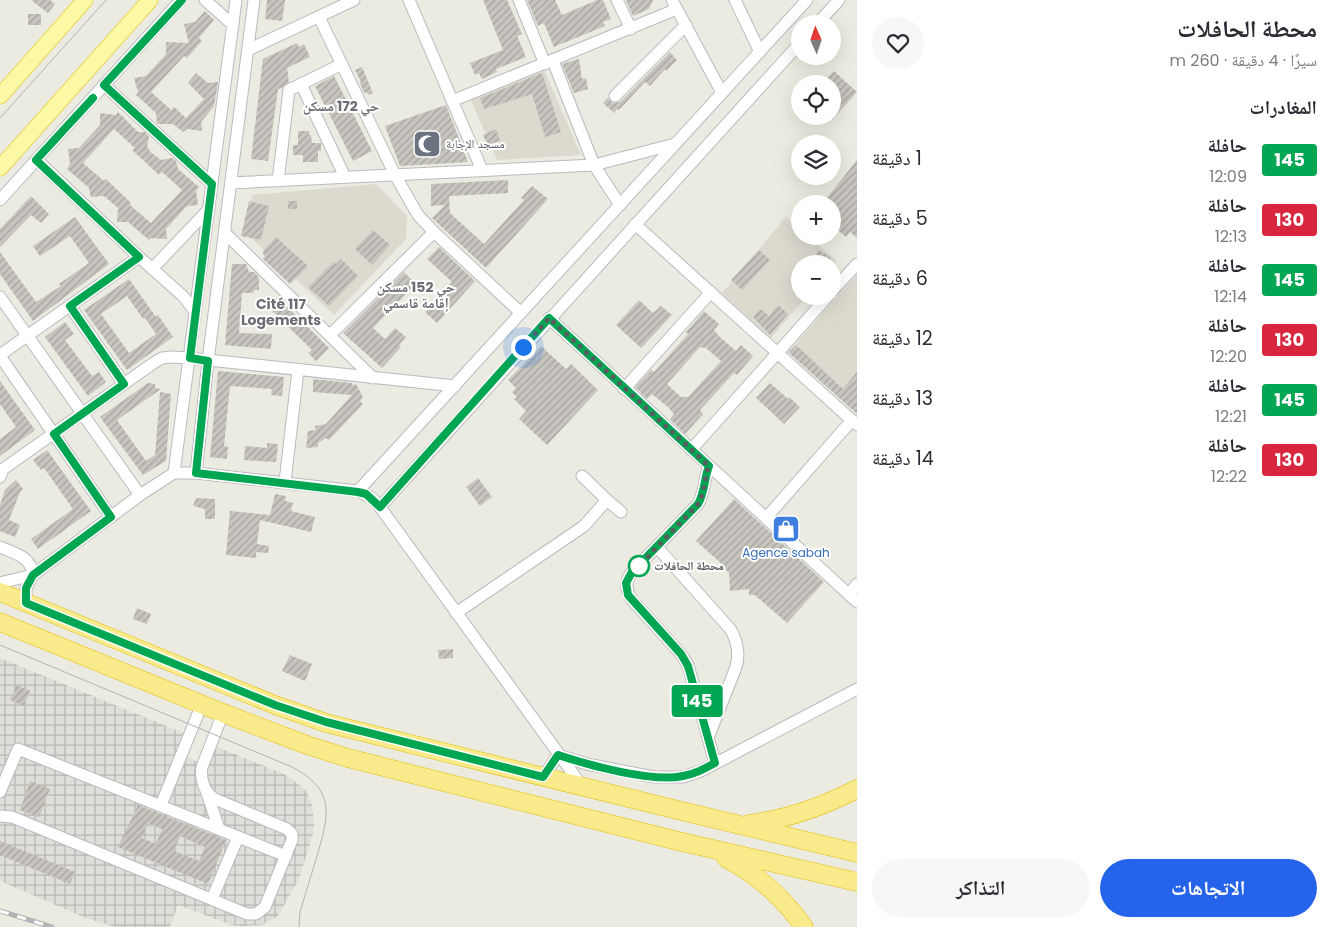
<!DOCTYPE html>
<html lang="ar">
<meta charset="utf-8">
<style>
body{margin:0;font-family:Poppins,"Noto Naskh Arabic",sans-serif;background:#f7f7f7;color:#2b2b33;direction:rtl;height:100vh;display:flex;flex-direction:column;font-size:19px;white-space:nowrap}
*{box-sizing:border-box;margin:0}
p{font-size:16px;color:#7c7c81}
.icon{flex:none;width:28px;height:28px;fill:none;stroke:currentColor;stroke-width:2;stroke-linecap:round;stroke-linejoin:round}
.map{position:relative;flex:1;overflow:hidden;direction:ltr}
.details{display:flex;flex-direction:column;background:#fff;width:475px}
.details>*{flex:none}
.badge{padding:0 10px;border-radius:4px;font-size:18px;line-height:32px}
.needle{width:32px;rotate:357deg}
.fabs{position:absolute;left:791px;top:15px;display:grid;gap:10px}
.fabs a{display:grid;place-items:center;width:50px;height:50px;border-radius:50%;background:#fff;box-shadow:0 5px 20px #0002;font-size:25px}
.you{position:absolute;width:25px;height:25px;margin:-12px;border:4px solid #fff;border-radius:50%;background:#1a73e8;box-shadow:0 0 0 8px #1a73e833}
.map>.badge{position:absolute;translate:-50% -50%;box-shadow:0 0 0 2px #fff}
h2{padding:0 15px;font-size:19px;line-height:45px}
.round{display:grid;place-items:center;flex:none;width:52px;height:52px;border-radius:26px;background:#f7f7f7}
.headline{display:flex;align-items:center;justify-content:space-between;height:85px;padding:0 15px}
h1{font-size:24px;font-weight:700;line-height:38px}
.button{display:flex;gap:10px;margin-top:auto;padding:10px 15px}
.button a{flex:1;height:58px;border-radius:30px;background:#2563eb;color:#fff;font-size:20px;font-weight:700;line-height:58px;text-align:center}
.button a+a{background:#f7f7f7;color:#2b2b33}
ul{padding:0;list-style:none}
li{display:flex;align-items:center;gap:15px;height:60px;padding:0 15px}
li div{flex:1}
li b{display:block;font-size:19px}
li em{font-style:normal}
li .badge{min-width:55px;font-weight:700;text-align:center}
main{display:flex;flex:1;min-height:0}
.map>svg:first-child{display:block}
</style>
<main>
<section class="details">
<div class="headline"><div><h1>محطة الحافلات</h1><p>سيرًا · 4 دقيقة · 260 m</p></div><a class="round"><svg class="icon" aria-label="heart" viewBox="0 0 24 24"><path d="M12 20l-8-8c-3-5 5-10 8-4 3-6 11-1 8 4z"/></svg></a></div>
<h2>المغادرات</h2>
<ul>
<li><span class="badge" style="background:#00a651;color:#fff">145</span><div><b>حافلة</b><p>12:09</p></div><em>1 دقيقة</em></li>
<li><span class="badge" style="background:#d7263d;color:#fff">130</span><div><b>حافلة</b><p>12:13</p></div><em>5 دقيقة</em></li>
<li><span class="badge" style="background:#00a651;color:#fff">145</span><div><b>حافلة</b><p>12:14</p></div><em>6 دقيقة</em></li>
<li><span class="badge" style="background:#d7263d;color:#fff">130</span><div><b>حافلة</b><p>12:20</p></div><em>12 دقيقة</em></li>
<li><span class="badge" style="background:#00a651;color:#fff">145</span><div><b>حافلة</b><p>12:21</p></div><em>13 دقيقة</em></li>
<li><span class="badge" style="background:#d7263d;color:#fff">130</span><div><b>حافلة</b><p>12:22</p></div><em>14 دقيقة</em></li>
</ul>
<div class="button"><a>الاتجاهات</a><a>التذاكر</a></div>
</section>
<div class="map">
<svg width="857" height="927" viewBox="0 0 857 927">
<defs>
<pattern id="industrial-grid" width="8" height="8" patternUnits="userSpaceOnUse" patternTransform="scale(1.25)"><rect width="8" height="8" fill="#e0ded9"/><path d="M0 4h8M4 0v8" fill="none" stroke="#b9b7b3"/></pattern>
<pattern id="building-hatch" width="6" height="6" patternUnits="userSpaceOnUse" patternTransform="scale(1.25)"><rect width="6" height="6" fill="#c8c5be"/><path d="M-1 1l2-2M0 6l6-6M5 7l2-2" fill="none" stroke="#a5a39e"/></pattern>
</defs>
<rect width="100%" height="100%" fill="#ecebe1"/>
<polygon fill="url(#industrial-grid)" points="0,658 186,734 178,753 207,766 215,746 284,774 297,783 307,792 312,805 314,824 313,834 299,879 278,916 262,925 241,926 232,925 178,905 170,927 116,927 88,919 0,881"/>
<g fill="#dcdacf">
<polygon points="544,70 581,155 497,160 470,98"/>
<polygon points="376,184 407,216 406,239 334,315 247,234 252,195"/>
<polygon points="786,217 800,229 800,236 808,236 837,261 833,266 832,264 800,264 800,296 807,296 771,338 722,293"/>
<polygon points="857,274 857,410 790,350"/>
</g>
<g fill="url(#building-hatch)" fill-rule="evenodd">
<polygon points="31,0 50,0 55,4 48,13"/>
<polygon points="267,0 285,0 282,21 265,19"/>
<polygon points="483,0 507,0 522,34 517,36 526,57 496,69 497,72 482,79 479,73 475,75 470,63 503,50"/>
<polygon points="527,0 555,0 562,15 597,0 603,0 611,19 603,22 605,26 554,47 544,23 538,26"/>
<polygon points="626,0 653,0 649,9 633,16"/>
<polygon points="205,11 214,20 199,38 202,41 187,58 184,56 151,92 171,110 174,107 186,118 204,99 188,83 196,73 208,83 218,82 214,106 201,122 202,131 187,129 183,132 173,124 158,124 157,123 156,113 136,95 138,92 134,78 146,76 166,54 166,42 189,43 184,24 195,22"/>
<rect x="28" y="14" width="13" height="11"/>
<polygon points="297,43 299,47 304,44 310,57 287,68 289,82 282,88 278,89 268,161 251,159 263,59"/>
<polygon points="670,52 677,60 666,71 665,69 650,86 645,82 619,110 617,109 614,113 603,103 608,98 613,103 620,102"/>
<polygon points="579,59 582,79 586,78 588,89 574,93 562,64"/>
<polygon points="362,67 373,93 368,95 367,92 364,93 360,83 361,82 355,70"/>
<polygon points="834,71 857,92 832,120 832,84 822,84"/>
<polygon points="542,73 561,132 545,137 532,94 484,109 480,98"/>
<polygon points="334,76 372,151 353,161 315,86"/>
<polygon points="446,105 468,162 400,166 385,126"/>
<path d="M118,112L138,132H145L149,137L147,147L150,150L149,151L161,160L172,158L176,161L178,169L199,187L196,191L198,205L187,206L166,229L167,239L151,238L149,240L128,222H117L118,208L104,196L91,197L89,188L67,169L70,164L68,149L79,148L100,125V113L116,115ZM114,129L135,148L132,150L159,175L162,172L182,190L151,223L130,205L131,203L106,179L104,181L83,163Z"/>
<polygon points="496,129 500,140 488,146 483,135"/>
<polygon points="298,131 309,131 309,135 311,135 312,143 321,143 321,151 318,151 318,162 303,162 303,155 293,155 293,145 298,145"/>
<polygon points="857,160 857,238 850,232 846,237 832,225 832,204 822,204"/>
<polygon points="508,180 508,193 449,196 450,213 484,244 524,200 521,198 532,186 548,199 486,268 432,218 445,205 431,206 431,184"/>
<polygon points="31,196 49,214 41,223 31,215 0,247 0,229"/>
<polygon points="249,201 269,206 261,240 241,236"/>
<rect x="288" y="201" width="9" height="8"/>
<polygon points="75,217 109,264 33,321 0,274 0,252 36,302 61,286 59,284 89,263 70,236 40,256 33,246"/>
<polygon points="373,230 390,245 372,265 355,249"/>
<polygon points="276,237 308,266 290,284 263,259 265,256 263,254 263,251"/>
<polygon points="439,247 475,281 437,323 425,312 452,282 427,259"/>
<polygon points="759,250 770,260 742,290 731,280"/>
<polygon points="819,250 831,258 827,264 809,264"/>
<polygon points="341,259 358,276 329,306 308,287 333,262 336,264"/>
<polygon points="232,264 246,264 249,272 254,272 259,277 259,290 254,290 253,293 242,293 239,333 272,334 271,349 225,345"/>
<polygon points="404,272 413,281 409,285 412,288 373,328 385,339 395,328 406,337 399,345 401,347 382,368 343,333"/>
<path d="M129,279L156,317L158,315L173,337L127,370L84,310ZM127,296L143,319L145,318L156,334L129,353L101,314Z"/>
<polygon points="277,297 329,348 316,361 308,353 312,350 267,306"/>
<polygon points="639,300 653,313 661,306 672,315 641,348 616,325"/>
<polygon points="778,305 788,314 770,335 753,317 760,309 769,316"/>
<path d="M704,311L719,324L714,330L720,337L736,351L741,345L753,356L737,375L734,373L700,410L703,414L685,434L670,419L674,414L668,407L652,394L647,399L635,387L651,370L654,372L688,334L686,332ZM700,347L706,348L721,361L688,397H681L667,384Z"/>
<polygon points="65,322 74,334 65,340 92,376 99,372 106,382 88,396 45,337"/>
<polygon points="796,345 843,389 857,372 857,414 788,352"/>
<polygon points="541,346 566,369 571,364 598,390 547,445 519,419 526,411 514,399 517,397 512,392 516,388 508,380"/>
<polygon points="218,371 284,377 282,396 271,395 272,389 230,386 224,446 228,447 227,459 210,457"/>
<polygon points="313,379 352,383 352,385 356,384 363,397 360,401 363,404 329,440 326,438 318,443 318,447 306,448 308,431 316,430 315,426 326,424 352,395 313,392"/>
<polygon points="0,381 35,430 0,456 0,439 16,427 0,404"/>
<polygon points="148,383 155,384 155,388 161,389 117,420 146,461 155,455 160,392 171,394 166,461 143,475 100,417"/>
<polygon points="770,383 788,399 789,397 800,407 784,424 756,398"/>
<polygon points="267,443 278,444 276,462 244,460 245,446 267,448"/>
<polygon points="47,450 91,511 38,549 31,539 73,509 44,468 41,470 33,460"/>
<polygon points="478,478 492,497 480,506 466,487"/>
<polygon points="16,480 23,489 20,492 9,520 20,525 15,537 0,531 0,505 5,490"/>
<polygon points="275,494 286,496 285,501 293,503 291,511 315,517 311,532 260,520 257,544 269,546 268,553 256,552 256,558 226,555 230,511 270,515"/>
<polygon points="196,498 215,499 215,519 205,519 205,509 193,506"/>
<polygon points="734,499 824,582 787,623 755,595 749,595 749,589 730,591 729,573 724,568 723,565 696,541"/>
<polygon points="137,608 151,614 147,624 133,619"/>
<polygon points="453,649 453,658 439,659 438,650"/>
<polygon points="290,655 312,664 305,681 282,671"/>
<polygon points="17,685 30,691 24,706 10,700"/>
<polygon points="30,781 50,789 39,817 20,810"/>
<path d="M138,805L226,840L208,884L118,847ZM148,823L162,829L156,844L142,838ZM180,836L205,847L199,861L174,851Z"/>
<polygon points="0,841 75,872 70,884 0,855"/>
</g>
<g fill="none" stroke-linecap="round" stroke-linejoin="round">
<g stroke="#b9bac0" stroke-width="13">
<g id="minor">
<polyline points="205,0 233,25"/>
<polyline points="409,0 482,170"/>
<polyline points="519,0 545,64"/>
<polyline points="617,0 631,29"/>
<polyline points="672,0 722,93"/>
<polyline points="735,0 760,52"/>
<polyline points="319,17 395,175 418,215 434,232 521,313"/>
<polyline points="817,24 839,0"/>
<polyline points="248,50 354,0"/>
<polyline points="553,61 594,165 620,205"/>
<polyline points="301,84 345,177"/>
<polyline points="104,85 212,184"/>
<polyline points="615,96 686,25"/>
<polyline points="452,101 677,9"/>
<polyline points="37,160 139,257 184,297 195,312"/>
<polyline points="278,181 289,90 342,64"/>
<polyline points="231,183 594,165 675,144"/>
<polyline points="0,200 181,0"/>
<polyline points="635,224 857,425"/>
<polyline points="225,233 373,378"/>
<polyline points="152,269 209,209"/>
<polyline points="832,291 857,264"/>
<polyline points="0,297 140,495"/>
<polyline points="70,306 124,384"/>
<polyline points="549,318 857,602"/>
<polyline points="330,335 434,232"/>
<polyline points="0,355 139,257"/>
<polyline points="0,356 111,517"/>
<polyline points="624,389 711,292"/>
<polyline points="691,450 828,296"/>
<path d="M709,466C704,479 705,492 698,504L632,572C625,581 625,590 632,600L681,654L688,665L715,763"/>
<polyline points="174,473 236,0"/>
<polyline points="196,473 208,361 254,0"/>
<polyline points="0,477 3,469 155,362 162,358 172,357 189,358 455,386"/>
<polyline points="285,482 298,370"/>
<polyline points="358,491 807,0"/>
<polyline points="607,500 621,512"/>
<polyline points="380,507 800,43"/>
<polyline points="766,518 852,420"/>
<path d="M0,547C14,553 32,557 33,575"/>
<path d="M657,547L731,630C738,643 740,654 736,667L708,738"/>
<polyline points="0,583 33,575"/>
<polyline points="849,594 857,584"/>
<polyline points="26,603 26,588 33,575 140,495 174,473 196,473 358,491 372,498 380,507 582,786"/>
<polyline points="456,613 584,526 607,500 582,476"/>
<polyline points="558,755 587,764 654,777 683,777 701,771 857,689"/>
<polyline points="543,777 558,755"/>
<polyline points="0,792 18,749 286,856"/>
<polyline points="207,793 219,829"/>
<polyline points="161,805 202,704"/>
<path d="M0,816L12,817L247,914H256L265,907L292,840V834L287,829L215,799C204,793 200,778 202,767L223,713"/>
<polyline points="212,899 238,837"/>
</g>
</g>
<g stroke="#ecd65a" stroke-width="17">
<g id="major">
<polyline points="0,96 85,0"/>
<polyline points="0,168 150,0"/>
</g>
</g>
<g stroke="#e6bc07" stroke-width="19">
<g id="highway">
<polyline points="0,592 275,705 326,723 661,806 857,853"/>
<polyline points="0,622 223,713 307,745 348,758 678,841 857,882"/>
<path d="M749,824C788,819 822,807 857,789"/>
<path d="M726,858C758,875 783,897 804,927"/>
</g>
</g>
<use href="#minor" stroke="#fff" stroke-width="11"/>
<use href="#major" stroke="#fcf9a6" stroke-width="15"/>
<use href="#highway" stroke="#f9eb8b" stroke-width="18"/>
<g stroke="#b2b3b3" stroke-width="1">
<polyline points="0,118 106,0"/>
<path d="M0,645L292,767C336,790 329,815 317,856C311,875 306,893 300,912L299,927"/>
</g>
<g stroke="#b2b3b3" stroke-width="5">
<polyline id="rail" points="0,911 52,927"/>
</g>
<use href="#rail" stroke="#fff" stroke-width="3" stroke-dasharray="9" stroke-linecap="butt"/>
</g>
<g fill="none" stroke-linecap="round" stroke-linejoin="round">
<g stroke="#fff" stroke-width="11">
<path id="line" d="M93,98L36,160L139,257L70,306L124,384L54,434L111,517L33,575L26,588V603L275,705L326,722L543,777L558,755C588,765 653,783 683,776C695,774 704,769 715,763L688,666L681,654L628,595L626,583L632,572L698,504C705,492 704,479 709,466L549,318L380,507L366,494L358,492L196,473L208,361L190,358L212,184L104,85L182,0"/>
</g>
<use href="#line" stroke="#00a651" stroke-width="8"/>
<path stroke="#5a5c62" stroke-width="5" stroke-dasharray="0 9" d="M523,347L549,318L709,466C704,479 705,492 698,504L639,566"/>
</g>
<defs>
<g id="mosque-square" transform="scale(1.4375)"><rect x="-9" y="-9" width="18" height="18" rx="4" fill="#6b7280" stroke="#fff"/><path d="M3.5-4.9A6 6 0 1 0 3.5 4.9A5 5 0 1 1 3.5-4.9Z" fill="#fff"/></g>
<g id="shop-square" transform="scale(1.4375)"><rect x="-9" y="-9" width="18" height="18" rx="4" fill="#3f7fe0" stroke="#fff"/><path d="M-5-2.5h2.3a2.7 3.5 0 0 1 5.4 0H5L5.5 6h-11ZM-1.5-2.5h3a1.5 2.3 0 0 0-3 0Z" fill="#fff"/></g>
</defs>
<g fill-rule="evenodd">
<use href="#mosque-square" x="427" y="144"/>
<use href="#shop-square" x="786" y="529"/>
</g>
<circle fill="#fff" stroke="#00a651" stroke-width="2.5" cx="639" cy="566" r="10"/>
<g text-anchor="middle" stroke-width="4" stroke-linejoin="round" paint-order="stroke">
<g font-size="12" fill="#5b616d" stroke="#fff" text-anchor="start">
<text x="446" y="148">مسجد الإجابة</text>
</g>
<g font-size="12" fill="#366cbe" stroke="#fff">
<text x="786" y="557">Agence sabah</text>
</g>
<g font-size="12" font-weight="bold" fill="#5a5c62" stroke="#fff" text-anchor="start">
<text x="654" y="570">محطة الحافلات</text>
</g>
<g font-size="14" font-weight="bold" fill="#6b6e74" stroke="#fff">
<text x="341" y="111">حي 172 مسكن</text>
<text x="416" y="292">حي 152 مسكن<tspan x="416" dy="16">إقامة قاسمي</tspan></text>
<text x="281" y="309">Cité 117<tspan x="281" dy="16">Logements</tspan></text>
</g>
</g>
</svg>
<div class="fabs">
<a><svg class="needle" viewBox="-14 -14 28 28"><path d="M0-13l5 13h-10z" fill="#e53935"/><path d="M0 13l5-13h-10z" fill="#7c7c81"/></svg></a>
<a><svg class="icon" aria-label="locate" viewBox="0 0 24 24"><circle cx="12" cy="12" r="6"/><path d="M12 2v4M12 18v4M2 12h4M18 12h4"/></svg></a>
<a><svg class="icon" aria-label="layers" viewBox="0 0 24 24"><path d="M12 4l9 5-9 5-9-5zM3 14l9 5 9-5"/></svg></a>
<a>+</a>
<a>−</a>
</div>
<div class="you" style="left:523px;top:347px"></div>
<b class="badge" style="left:697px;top:701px;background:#00a651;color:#fff">145</b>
</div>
</main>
